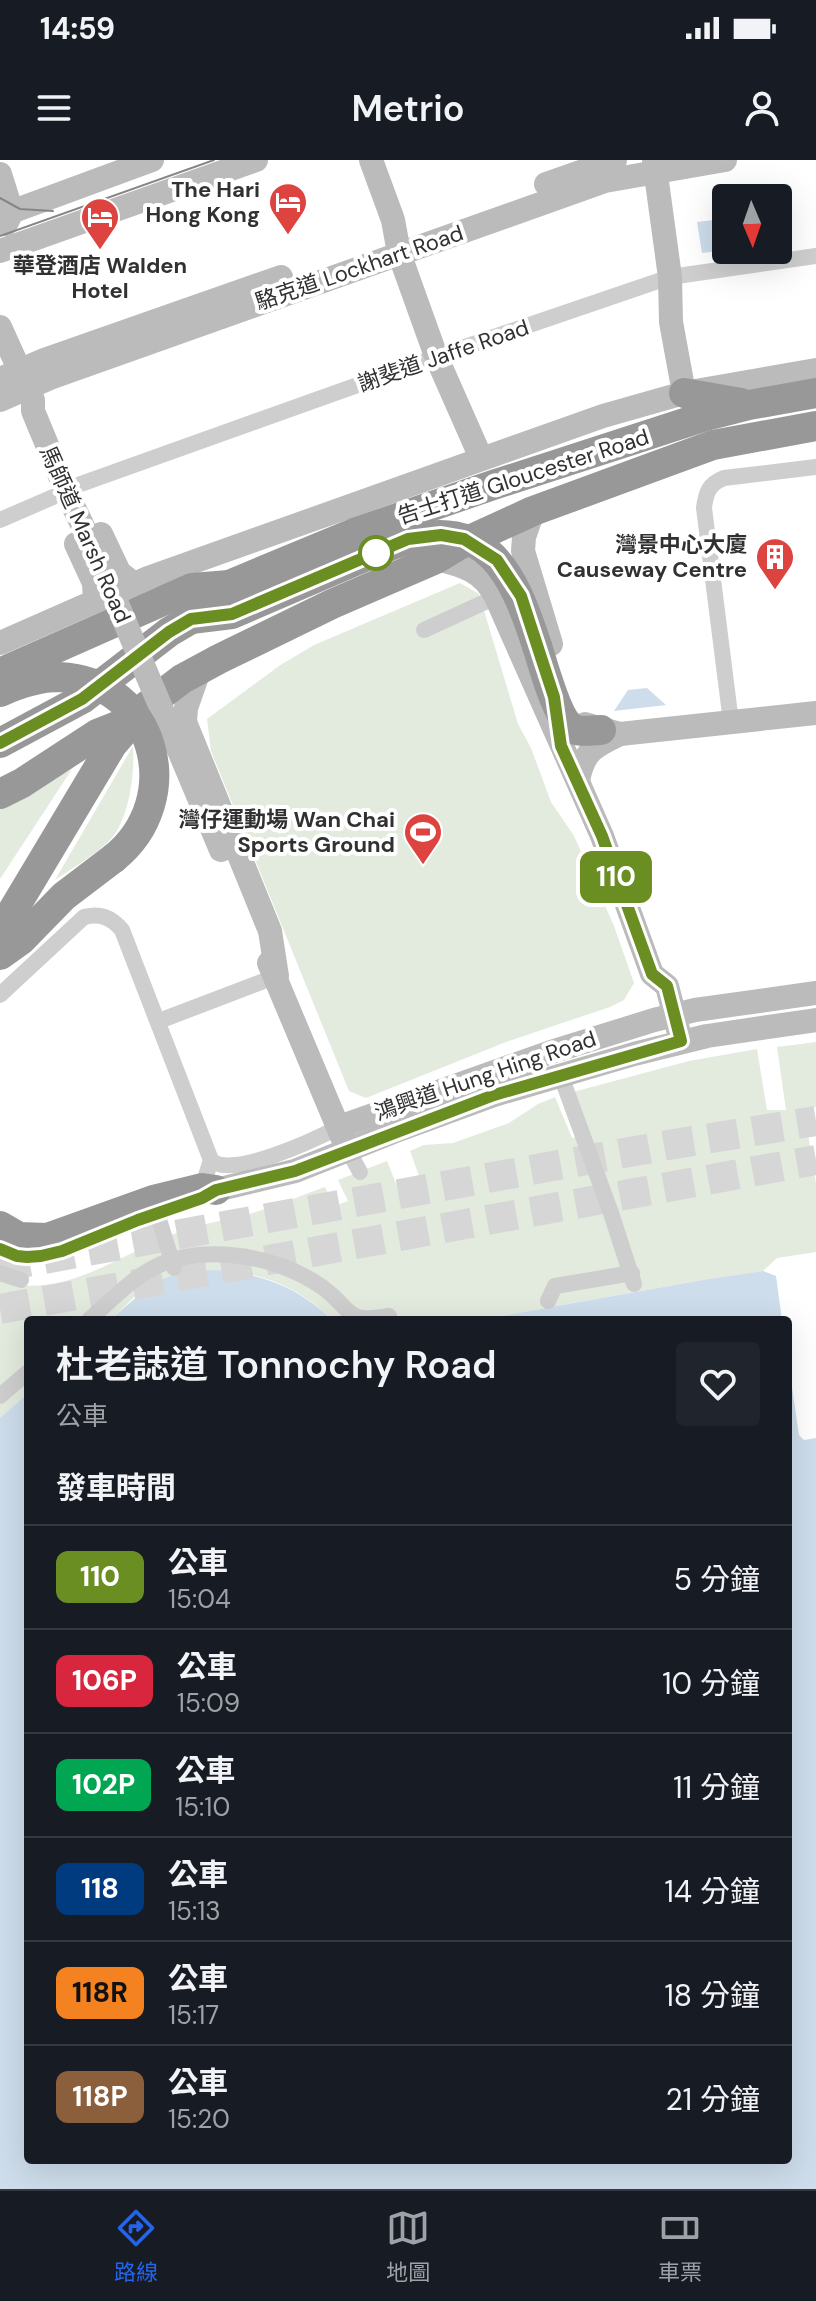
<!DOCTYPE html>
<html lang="zh-TW">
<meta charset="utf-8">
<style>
body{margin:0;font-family:"DM Sans","Noto Sans TC",sans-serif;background:#20242c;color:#f1f3f6;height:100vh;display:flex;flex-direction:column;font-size:30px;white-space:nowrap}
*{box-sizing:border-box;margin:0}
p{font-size:26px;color:#9ea1a6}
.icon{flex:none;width:44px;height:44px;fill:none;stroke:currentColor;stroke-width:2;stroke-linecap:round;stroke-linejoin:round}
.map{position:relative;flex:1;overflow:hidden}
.panel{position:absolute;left:24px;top:1156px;width:768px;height:848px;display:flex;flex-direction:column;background:#171b24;border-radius:8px;box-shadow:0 8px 32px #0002}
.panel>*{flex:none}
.badge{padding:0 16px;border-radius:12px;font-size:28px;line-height:52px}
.needle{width:52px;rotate:178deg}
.controls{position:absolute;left:712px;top:24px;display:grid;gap:16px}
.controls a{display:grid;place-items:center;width:80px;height:80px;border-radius:8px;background:#171b24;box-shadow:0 8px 32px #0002;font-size:40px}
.map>.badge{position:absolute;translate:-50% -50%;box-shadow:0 0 0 4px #fff}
h2{padding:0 32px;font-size:30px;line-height:72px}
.round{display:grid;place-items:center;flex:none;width:84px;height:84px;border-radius:8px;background:#20242c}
.summary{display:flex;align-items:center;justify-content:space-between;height:136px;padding:0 32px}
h1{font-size:38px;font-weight:600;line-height:60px}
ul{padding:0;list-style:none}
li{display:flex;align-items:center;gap:24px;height:104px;padding:0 32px;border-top:2px solid #363941}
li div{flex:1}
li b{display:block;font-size:30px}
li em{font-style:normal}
li .badge{min-width:88px;font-weight:700;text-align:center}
.status{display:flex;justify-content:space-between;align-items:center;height:56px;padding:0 40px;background:#171b24;direction:ltr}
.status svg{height:22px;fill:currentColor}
header{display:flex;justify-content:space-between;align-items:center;height:104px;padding:0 32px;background:#171b24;font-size:36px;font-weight:600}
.dock{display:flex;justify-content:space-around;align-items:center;height:112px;border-top:2px solid #363941;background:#171b24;font-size:22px;color:#9ea1a6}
.dock a{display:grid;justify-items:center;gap:4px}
.dock .current{color:#2563eb}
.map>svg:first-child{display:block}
</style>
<div class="status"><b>14:59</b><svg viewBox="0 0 49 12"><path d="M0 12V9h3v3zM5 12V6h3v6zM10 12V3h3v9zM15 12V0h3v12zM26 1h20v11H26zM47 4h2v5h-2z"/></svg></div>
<header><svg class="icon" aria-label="menu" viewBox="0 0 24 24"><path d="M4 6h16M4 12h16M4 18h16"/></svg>Metrio<svg class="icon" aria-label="person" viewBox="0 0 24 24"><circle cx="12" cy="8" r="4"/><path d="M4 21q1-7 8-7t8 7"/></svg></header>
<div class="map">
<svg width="816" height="2029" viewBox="0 0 816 2029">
<rect width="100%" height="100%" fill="#fff"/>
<g fill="#e3eade">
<polygon points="460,423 479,434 518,564 531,588 551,642 574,676 614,766 634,823 624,840 610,847 506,882 366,938 349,931 211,591 207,559 279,506 314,485"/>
<path d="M133,586C135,613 129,664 107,683C92,697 72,708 55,720Z"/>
<polygon points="72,609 0,719 0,645"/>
<path d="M816,882V947L804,949L816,1024V1092L777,1098L763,1111L708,1119L479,1160H332C292,1118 233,1102 177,1116C169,1118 159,1119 153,1123C138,1131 124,1148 110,1160H28V1233L0,1258V1121C64,1141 121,1093 179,1072C205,1062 235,1059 262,1050C283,1044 304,1034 325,1027L335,1046L348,1041L338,1020L387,1001L398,1029L421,1021L410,991L424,985L453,983L509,963L538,944L555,937L572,978L588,975L573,932L689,901L757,889L767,950H786L777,887Z"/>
</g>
<g fill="#ceddeb">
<polygon points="714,60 716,74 725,80 725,87 719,91 702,93 697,62"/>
<polygon points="647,528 666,545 614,551 628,530"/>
<path d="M214,1110C260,1113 299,1127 332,1160H110L154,1122L177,1114Z"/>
<polygon points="763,1111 776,1116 782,1160 479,1160 708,1119"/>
<polygon points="788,1200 799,1275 804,1280 816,1278 816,2029 0,2029 0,1258 28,1233 28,2000 788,2000"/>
</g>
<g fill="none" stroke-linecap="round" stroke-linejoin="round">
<g stroke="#d6d6d6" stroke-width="30" stroke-dasharray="30 15" stroke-linecap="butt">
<polyline points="0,1107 668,985 816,961"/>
<polyline points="0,1149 816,1000"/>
</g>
<g stroke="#cecece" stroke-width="16">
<polyline points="78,325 450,192 670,117 816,96"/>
<polyline points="0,360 53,337"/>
<polyline points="424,470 496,437"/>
<path d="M731,562L704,348C706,332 709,324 724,318L816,307"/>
<path d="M0,835L84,757C100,753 111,757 122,770L211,1000L202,1028"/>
<polyline points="159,861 277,816"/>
<polyline points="561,916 611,1053 634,1124"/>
<polyline points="348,990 360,1012"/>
<path d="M211,1000C230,1020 316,979 339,967"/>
<polyline points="157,1053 174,1108"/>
<path d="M0,1089C44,1107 82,1083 123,1066"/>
<polyline points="0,1113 21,1120"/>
<polyline points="548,1141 555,1126 632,1113"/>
<path d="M89,1160C107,1144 126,1124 146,1112C196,1081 276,1094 322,1127C354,1150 343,1164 389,1156"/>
<polyline points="0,1236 28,1212"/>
</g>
<g stroke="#bbb" stroke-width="24">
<polyline points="371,0 393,60 399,93 436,196 481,298"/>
<polyline points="654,0 670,117 671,162 684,233"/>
<polyline points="0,14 12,52 6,64"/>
<polyline points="546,24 615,0"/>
<polyline points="0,56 152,0"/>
<polyline points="0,91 256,0"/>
<polyline points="0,167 33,240 33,251 67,333 97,396"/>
<polyline points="0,219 44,200 281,117"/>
<polyline points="0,240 50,218 605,21 725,0"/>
<polyline points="533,351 524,377 523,391 551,484"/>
<polyline points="101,374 119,412 134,424"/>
<polyline points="76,384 94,423 95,441"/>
<path d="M436,399C463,405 483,411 496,437L602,676L652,814L667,826L681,881"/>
<polyline points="0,483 148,418 603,256 684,233 816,210"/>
<polyline points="200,508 186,548 185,562 270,771 277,816"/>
<polyline points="585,564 620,574 816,553"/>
<path d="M578,621C583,592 594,586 620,574"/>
<polyline points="269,803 343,979"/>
<polyline points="339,967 551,892 654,860 695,850 816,833"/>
<polyline points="216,1030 295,1011 393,972 494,935 634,894 707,876 816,860"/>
</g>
<g stroke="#989898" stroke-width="30">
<polyline points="684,233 741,243"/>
<polyline points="191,459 232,454 397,383"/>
<path d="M537,486C543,504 558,564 576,570C583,572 593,570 601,570"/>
<polyline points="0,513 192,428 229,425"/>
<polyline points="0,583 82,539 169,472 191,459 229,425 354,373 493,325 706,256 749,245 816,233"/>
<polyline points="0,634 22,623 97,574 130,561"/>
<polyline points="0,772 112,585 144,548 182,519 219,499 332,444 436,399 461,384 533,351 713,285 816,266"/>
<polyline points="0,795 21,780 64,736 114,698"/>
<polyline points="0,1066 19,1077 47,1078 153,1040 202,1028 216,1030"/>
</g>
<g stroke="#868686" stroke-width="2">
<polyline points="0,38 20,49 53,51"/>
<polyline points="0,76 214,0"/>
</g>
<polyline stroke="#bbb" stroke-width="24" points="97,396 221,690"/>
<g stroke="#989898" stroke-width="30">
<path d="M397,383C487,352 514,415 537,486"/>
<path d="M0,532C20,523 38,517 59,517C156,521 187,639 114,698"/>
</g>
</g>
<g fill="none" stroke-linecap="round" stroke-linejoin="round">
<g stroke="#fff" stroke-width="18">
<polyline id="line" points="0,583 82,539 169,472 191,459 232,454 408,379 441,375 464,379 497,400 521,436 554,537 561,586 602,676 652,814 667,826 681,881 494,935 295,1011 216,1030 202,1038 138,1060 62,1091 41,1096 27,1097 17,1096 0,1089"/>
</g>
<use href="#line" stroke="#6b8e23" stroke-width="12"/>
</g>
<defs>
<g id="hotel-pin" transform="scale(2)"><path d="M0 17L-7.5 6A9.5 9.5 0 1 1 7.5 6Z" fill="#dd433f" stroke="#fff"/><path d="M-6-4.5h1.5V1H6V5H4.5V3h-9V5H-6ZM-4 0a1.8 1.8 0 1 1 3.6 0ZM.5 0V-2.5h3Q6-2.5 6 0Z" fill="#fff"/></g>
<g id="building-pin" transform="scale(2)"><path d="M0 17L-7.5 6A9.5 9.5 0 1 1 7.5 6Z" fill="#dd433f" stroke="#fff"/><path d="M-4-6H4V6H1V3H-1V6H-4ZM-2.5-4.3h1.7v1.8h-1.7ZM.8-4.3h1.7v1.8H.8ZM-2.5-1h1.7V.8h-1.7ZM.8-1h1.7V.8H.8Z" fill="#fff"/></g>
<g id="stadium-pin" transform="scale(2)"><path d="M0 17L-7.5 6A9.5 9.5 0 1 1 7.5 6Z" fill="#dd433f" stroke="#fff"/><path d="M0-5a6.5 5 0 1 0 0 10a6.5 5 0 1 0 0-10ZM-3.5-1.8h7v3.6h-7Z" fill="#fff"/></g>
</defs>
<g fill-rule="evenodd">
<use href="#hotel-pin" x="288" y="42"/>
<use href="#hotel-pin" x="100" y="57"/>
<use href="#building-pin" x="775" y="397"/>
<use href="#stadium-pin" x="423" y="672"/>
</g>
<circle fill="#fff" stroke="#6b8e23" stroke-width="4" cx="376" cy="393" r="16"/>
<g text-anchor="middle" stroke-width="8" stroke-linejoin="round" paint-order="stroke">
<g font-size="22" font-weight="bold" fill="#313131" stroke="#fff" text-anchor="end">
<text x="260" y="37">The Hari<tspan x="260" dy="25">Hong Kong</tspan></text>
<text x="100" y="113" text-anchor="middle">華登酒店 Walden<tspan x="100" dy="25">Hotel</tspan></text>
<text x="747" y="392">灣景中心大廈<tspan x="747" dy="25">Causeway Centre</tspan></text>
<text x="395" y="667">灣仔運動場 Wan Chai<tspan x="395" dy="25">Sports Ground</tspan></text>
</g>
<g font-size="22" fill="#313131" stroke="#fff">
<text transform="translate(359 107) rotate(-19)" y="8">駱克道 Lockhart Road</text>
<text transform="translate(443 195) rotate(-19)" y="8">謝斐道 Jaffe Road</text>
<text transform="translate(523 316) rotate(-18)" y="8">告士打道 Gloucester Road</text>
<text transform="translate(86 374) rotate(66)" y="8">馬師道 Marsh Road</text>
<text transform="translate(485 915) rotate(-19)" y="8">鴻興道 Hung Hing Road</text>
</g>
</g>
</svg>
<div class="controls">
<a><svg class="needle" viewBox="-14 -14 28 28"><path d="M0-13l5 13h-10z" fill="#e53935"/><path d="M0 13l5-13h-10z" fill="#9ea1a6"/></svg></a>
</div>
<b class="badge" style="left:616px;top:717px;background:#6b8e23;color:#fff">110</b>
<section class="panel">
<div class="summary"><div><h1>杜老誌道 Tonnochy Road</h1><p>公車</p></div><a class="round"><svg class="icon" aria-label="heart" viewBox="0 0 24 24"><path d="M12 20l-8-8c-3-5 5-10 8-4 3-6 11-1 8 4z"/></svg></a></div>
<h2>發車時間</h2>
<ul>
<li><span class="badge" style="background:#6b8e23;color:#fff">110</span><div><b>公車</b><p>15:04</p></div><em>5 分鐘</em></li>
<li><span class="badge" style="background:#d7263d;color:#fff">106P</span><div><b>公車</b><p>15:09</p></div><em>10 分鐘</em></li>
<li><span class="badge" style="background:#00a651;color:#fff">102P</span><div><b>公車</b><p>15:10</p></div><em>11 分鐘</em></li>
<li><span class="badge" style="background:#003b80;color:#fff">118</span><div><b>公車</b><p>15:13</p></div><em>14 分鐘</em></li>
<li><span class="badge" style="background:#f58220;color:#111">118R</span><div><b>公車</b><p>15:17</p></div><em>18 分鐘</em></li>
<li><span class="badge" style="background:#8b5e3c;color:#fff">118P</span><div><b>公車</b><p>15:20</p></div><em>21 分鐘</em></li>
</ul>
</section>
</div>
<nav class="dock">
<a class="current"><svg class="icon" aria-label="directions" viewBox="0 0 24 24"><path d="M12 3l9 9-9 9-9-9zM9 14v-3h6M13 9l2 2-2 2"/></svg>路線</a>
<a><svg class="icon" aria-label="map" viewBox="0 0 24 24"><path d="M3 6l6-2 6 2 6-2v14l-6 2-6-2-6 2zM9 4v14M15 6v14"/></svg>地圖</a>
<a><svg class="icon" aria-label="tickets" viewBox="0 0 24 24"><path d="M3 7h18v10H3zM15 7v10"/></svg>車票</a>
</nav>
